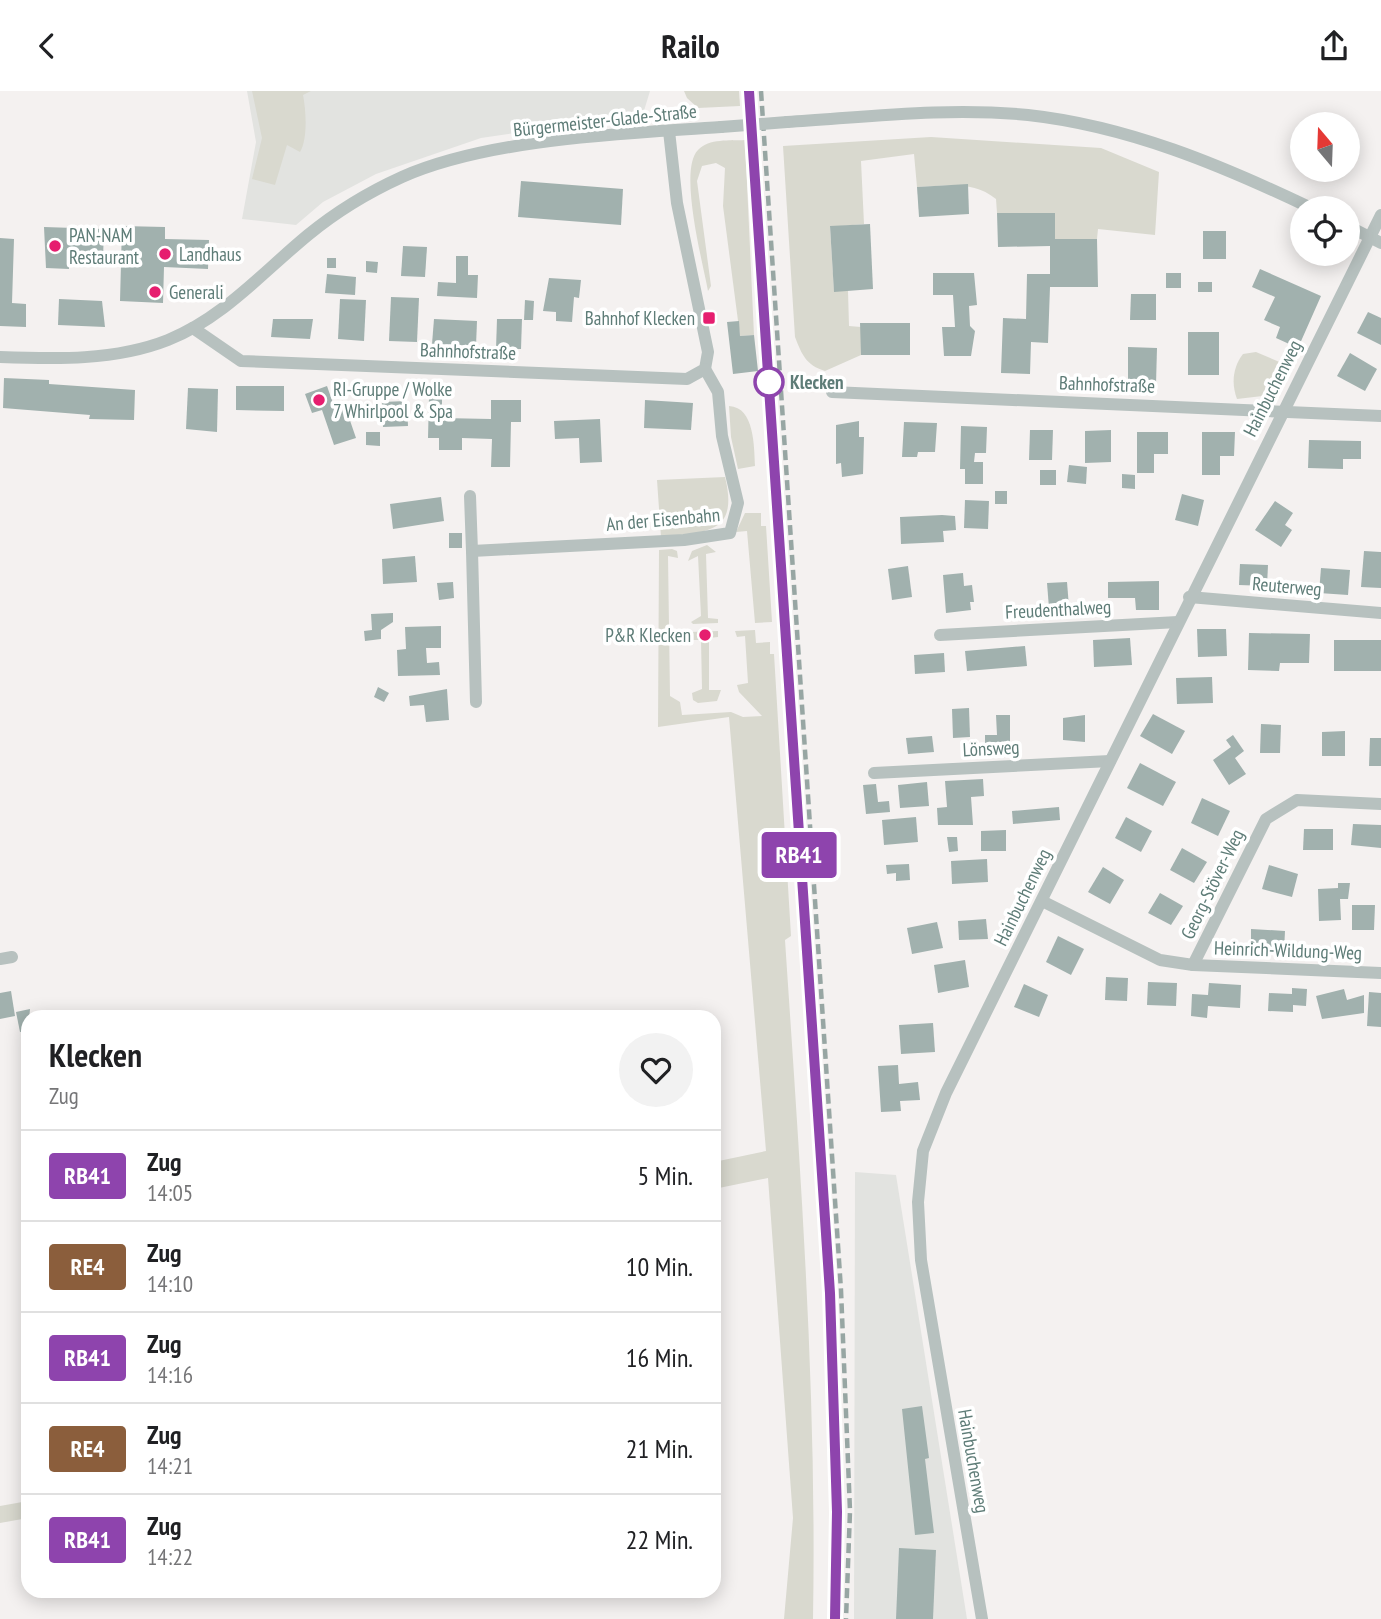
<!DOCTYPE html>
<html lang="de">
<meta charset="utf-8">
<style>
body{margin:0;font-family:"PT Sans Narrow",sans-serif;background:#f2f2f2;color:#202124;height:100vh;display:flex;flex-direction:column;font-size:26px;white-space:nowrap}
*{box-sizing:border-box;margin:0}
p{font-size:23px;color:#757577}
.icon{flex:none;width:38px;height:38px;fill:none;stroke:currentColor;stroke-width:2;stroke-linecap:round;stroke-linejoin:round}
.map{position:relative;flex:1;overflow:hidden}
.details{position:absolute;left:21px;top:919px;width:700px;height:588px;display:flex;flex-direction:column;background:#fff;border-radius:21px;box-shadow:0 4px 18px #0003}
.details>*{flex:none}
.badge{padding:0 14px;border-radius:5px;font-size:24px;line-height:46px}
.needle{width:46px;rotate:341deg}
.fabs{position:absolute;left:1290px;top:21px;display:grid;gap:14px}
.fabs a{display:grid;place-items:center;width:70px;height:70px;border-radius:50%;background:#fff;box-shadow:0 4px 18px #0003;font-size:35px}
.map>.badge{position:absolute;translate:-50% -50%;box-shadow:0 0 0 4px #fff}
.round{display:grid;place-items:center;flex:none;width:74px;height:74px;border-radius:37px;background:#f2f2f2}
.overview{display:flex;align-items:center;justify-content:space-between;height:119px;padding:0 28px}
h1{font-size:33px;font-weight:700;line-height:52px}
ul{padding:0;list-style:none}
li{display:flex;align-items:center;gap:21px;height:91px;padding:0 28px;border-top:2px solid #e0e0e0}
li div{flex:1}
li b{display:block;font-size:26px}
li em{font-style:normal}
li .badge{min-width:77px;font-weight:700;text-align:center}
header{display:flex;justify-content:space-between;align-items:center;height:91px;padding:0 28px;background:#fff;font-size:32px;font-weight:700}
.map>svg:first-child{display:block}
</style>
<header><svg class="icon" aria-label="back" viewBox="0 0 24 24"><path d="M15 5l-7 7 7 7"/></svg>Railo<svg class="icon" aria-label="share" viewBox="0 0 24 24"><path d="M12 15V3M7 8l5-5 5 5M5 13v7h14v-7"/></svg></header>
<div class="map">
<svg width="1381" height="1528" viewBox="0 0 1381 1528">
<rect width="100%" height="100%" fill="#f4f1f0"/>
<g fill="#e2e3e0">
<polygon points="247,0 650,0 643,23 481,47 376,83 323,111 296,134 242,128 256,51"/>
<polygon points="855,1081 896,1084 967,1528 854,1528"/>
</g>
<g fill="#d9d9cf">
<path d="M252,0H311L303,4C306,19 308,48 300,61L287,54L275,94L252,88L262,47Z"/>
<polygon points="684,0 739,0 740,15 698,17 687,7"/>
<path d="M931,46L1101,57L1159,81L1155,144L1098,138L1097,148H1055V122H997L996,108C972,89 947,95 917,96L914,63L861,70L864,133L830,136L834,200H848L849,235L861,236V264L825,280C806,274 802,264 795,246L783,55Z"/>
<path d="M745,49L754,244L740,245L723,115L725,77L716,72L702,75L697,90L711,195L708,200C703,172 678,79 698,59C709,47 730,50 745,49Z"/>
<path d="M1256,261L1289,275L1271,304L1237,308C1231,292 1233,276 1243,263Z"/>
<path d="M729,315C755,316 754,357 755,375L738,378L731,346Z"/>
<path d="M725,386C739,443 707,441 661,446L657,389Z"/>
<polygon points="745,422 761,422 761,435 766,435 772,531 755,532 747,440 736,441"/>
<polygon points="707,454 716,461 706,463 708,527 718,528 718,532 693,533 691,531 701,525 698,465 688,470 692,460"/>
<path d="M672,458L677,460L678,467L668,465L670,605L680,611L682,624L731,621L743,626L762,625L739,601L737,594L748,592L745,545L737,546L735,540L755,539L756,552L770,551V563H774L791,845L785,849C800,1075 817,1301 813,1528H784L793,1427L768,1087L714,1098V1071L766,1060L729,626L658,636L659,459Z"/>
<polygon points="718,540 718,546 709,547 709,599 721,599 717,610 698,612 693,609 692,602 702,598 701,549 690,549 690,541"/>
<polygon points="28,1410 28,1427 0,1432 0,1415"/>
</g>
<g fill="#a1b1ae">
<polygon points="521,90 623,98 621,134 518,126"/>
<polygon points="968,93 969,123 919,126 917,96"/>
<polygon points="997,122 1055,122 1055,148 1097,148 1098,196 1050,196 1048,252 1031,251 1030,283 1001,282 1003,227 1026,228 1027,183 1050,183 1050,155 998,156"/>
<polygon points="870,133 873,198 834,201 830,135"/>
<polygon points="122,135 165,136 165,148 209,149 208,178 164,176 163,212 120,210"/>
<polygon points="44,136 104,138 103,168 69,166 69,178 46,177"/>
<rect x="1203" y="140" width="23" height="28"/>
<polygon points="0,147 14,148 12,212 26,213 26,236 0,235"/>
<polygon points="403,155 427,156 425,186 401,185"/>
<polygon points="456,165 468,165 468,184 478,184 477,207 437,205 438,191 456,192"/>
<rect x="327" y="167" width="9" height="10"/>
<polygon points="366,170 378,171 377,182 366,181"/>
<polygon points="1260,178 1321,205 1298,257 1276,247 1280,236 1264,229 1275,206 1252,196"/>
<polygon points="933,182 974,182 977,214 969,215 970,235 975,240 971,265 944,265 942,236 955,236 953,204 933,204"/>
<rect x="1166" y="182" width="15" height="15"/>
<polygon points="327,183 356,186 355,204 325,202"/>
<polygon points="549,187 581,189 579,207 574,206 572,231 556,230 556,221 543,220"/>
<rect x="1198" y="191" width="14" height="10"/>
<polygon points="1131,203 1156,203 1156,229 1130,229"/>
<polygon points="391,206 419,207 417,251 389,250"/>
<polygon points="59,208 102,210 105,236 58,234"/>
<polygon points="340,208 366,209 364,250 338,248"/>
<polygon points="525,209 534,210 533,229 524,229"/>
<polygon points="1368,221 1381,227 1381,254 1357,242"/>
<polygon points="273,228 313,228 310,248 271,246"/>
<polygon points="434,228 477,230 476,255 432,253"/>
<polygon points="497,228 522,228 521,258 496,258"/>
<polygon points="739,230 740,245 754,244 758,280 733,283 727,231"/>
<polygon points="860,232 910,232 910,264 861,264"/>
<rect x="1188" y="241" width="31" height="43"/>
<polygon points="1128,256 1157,257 1156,293 1128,292"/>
<polygon points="1350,262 1377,278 1365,300 1337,285"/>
<polygon points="4,287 49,289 49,293 135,299 134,329 89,328 90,324 3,317"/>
<polygon points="236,295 284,295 284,320 236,319"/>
<polygon points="327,295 334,315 344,312 356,347 334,354 322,319 312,322 305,303"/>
<polygon points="188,297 218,298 217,341 186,338"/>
<polygon points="429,306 442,306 442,327 491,328 491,309 521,309 521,331 511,331 510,376 491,376 492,348 462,347 462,359 439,359 439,347 428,347"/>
<polygon points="645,309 693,312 691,339 644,337"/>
<polygon points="407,310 408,335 383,336 382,311"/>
<polygon points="600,328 602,371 580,372 579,347 555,348 554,330"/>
<polygon points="859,330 859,346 864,346 863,383 842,386 841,372 836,373 836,334"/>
<polygon points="904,331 937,332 935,361 918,361 917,366 902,366"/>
<polygon points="961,335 987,336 986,362 975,362 974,371 983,371 983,393 965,393 965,378 960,378"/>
<polygon points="1030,339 1053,339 1052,369 1029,369"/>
<polygon points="1111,339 1111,371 1085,372 1085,340"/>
<polygon points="366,341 380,341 380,355 366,354"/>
<polygon points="1137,341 1168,341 1168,363 1154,363 1154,382 1137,382"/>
<polygon points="1202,341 1235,341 1234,365 1220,365 1220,384 1202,384"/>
<polygon points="1309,349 1361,350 1361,368 1343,368 1343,378 1308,377"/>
<polygon points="1069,374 1087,376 1086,393 1067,391"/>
<rect x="1040" y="379" width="16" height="15"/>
<polygon points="1122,383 1135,384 1135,398 1122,397"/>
<rect x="995" y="400" width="12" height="13"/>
<polygon points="1182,403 1204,409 1198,435 1175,429"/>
<polygon points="441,406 444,430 393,438 390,413"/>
<polygon points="965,409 989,410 988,438 964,437"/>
<polygon points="1275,410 1293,422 1285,434 1292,439 1281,456 1255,439"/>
<polygon points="942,424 955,425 956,439 943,440 944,451 901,453 900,426"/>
<rect x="449" y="442" width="13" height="15"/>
<polygon points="1364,460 1381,461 1381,497 1361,496"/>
<polygon points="415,465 417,491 383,493 382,468"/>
<polygon points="1240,473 1268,474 1267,495 1239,494"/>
<polygon points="908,475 912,506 892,509 888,478"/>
<polygon points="1321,477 1350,479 1348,504 1319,502"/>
<polygon points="963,482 964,495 972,494 974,511 970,511 971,519 946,522 943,484"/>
<polygon points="1159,490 1159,519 1136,519 1135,507 1108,507 1108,491"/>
<polygon points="453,491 454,507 439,509 437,492"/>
<polygon points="1067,491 1069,516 1049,517 1047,492"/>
<polygon points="393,522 393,531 381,539 381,548 365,550 364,540 372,539 371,523"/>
<polygon points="441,535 441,557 426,557 427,572 439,571 440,584 398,585 397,559 406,558 405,536"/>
<polygon points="1197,538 1226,538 1227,565 1198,566"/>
<polygon points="1249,542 1310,543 1309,572 1280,572 1279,580 1248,579"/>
<polygon points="1130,547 1132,574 1094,576 1093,549"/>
<rect x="1334" y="549" width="47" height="31"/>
<polygon points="1025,555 1027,575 967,580 965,560"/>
<polygon points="944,562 945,581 915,583 914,564"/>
<polygon points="1212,586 1213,612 1177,613 1176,587"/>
<polygon points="378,596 389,602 384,611 374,606"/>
<polygon points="447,598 449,629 426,631 424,614 410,615 409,605"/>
<polygon points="969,617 970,646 953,647 952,618"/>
<polygon points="1153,623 1185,640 1172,663 1140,645"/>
<polygon points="996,624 1010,624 1010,661 985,661 985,644 997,644"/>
<polygon points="1085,624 1085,651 1063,649 1063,627"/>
<polygon points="1261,633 1281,634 1280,662 1260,662"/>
<polygon points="1345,640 1345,665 1322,665 1322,641"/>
<polygon points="1233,644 1244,660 1235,667 1246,683 1229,694 1213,669 1231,656 1226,649"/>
<polygon points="932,645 934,661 908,663 906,647"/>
<polygon points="1370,647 1381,647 1381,675 1369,675"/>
<polygon points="1140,672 1176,691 1163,715 1127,697"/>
<polygon points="983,688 984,705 971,706 973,734 938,734 937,717 947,716 945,690"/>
<polygon points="927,691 929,715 900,717 898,694"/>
<polygon points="876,693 878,711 889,710 890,721 866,723 863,694"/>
<polygon points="1202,707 1230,720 1218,745 1191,732"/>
<polygon points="1059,716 1060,729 1013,733 1012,720"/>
<polygon points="916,726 918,751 884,754 882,729"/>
<polygon points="1126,726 1152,740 1141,761 1115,747"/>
<polygon points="1353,733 1381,734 1381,757 1351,754"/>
<polygon points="1304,738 1333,738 1333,759 1303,759"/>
<polygon points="1006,739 1006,760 981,760 981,740"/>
<polygon points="947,746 957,746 958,760 949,761"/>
<polygon points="1182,757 1207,771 1194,792 1170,779"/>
<polygon points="987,768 988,791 952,793 951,770"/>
<polygon points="909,773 910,789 896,790 896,782 887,783 886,774"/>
<polygon points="1269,774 1298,783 1292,806 1262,798"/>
<polygon points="1103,776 1124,789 1110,813 1088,801"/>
<polygon points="1338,792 1350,792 1348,808 1340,808 1341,829 1319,830 1318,798 1338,797"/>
<polygon points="1160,802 1183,815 1171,834 1148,822"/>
<polygon points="1352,814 1375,814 1374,839 1352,839"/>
<polygon points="986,828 988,848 959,849 958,830"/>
<polygon points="937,831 943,857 912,863 907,837"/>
<polygon points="1251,838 1285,840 1284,860 1251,859"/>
<polygon points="1058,845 1084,858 1071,884 1046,871"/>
<polygon points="965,869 969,896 938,902 934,874"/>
<polygon points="1106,886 1128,887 1127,910 1105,909"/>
<polygon points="1148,891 1177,892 1176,915 1147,914"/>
<polygon points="1209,892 1241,894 1240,917 1208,915 1207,927 1191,925 1192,903 1208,904"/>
<polygon points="1024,893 1048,904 1039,926 1014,916"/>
<polygon points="1292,897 1307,898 1306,915 1293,914 1293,921 1268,920 1269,902 1292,903"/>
<polygon points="1344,898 1347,909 1364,904 1364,922 1322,928 1316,905"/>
<polygon points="11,900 15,925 0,928 0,902"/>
<polygon points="1369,901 1381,902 1381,936 1367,935"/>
<polygon points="30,918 28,940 20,941 16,921"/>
<polygon points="933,932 935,961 901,963 899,934"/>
<polygon points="898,974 899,993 918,991 920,1009 900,1010 901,1020 881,1021 878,975"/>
<polygon points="922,1315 929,1367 925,1368 934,1442 915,1444 902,1318"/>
<polygon points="899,1457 936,1459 933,1528 896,1528"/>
</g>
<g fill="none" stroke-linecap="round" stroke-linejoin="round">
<g stroke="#b7c1bf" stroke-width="12">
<path d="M787,31C867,26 948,16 1028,24C1128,35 1221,74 1311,117"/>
<polyline points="1348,135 1381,152"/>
<polyline points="193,237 241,270 687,288 705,278 708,261 677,112 669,40"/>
<path d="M0,266C55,268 115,270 168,249C223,227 263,181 308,144C336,121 369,101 402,86C490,47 625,43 721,36"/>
<polyline points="832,301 1381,325"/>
<polyline points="470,405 472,460"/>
<polyline points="1189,506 1381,522"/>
<polyline points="940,544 1178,531"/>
<polyline points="476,611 472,460 684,449 730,442 738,412 722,345 718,301 705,278"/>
<polyline points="874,682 1110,670"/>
<polyline points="1042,810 1160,869 1193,874 1266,728 1297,709 1381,713"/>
<polyline points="0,868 12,866"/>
<polyline points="1193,874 1381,882"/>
<polyline points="982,1528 921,1169 918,1111 923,1060 946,1002 1381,124"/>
</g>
<g stroke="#97a6a3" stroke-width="4.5" stroke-dasharray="10 5" stroke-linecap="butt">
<polyline points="749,0 830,1202 837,1421 835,1528"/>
<polyline points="761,0 841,1199 850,1420 846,1528"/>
</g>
<polyline stroke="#b7c1bf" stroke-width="12" points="721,36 787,31"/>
</g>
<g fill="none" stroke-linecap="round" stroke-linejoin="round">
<g stroke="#fff" stroke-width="16">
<polyline id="line" points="749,0 830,1202 837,1421 835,1528"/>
</g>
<use href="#line" stroke="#8e44ad" stroke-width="10"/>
</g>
<g fill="#e61e6f" stroke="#fff" stroke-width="2.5">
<circle cx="55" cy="155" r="7"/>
<circle cx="165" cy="163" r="7"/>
<circle cx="155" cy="201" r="7"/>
<rect x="702" y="220" width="14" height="14" rx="3.5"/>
<circle cx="319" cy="309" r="7"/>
<circle cx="705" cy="544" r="7"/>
</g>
<circle fill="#fff" stroke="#8e44ad" stroke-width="3.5" cx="769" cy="291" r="14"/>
<g text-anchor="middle" stroke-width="7" stroke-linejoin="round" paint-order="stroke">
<g font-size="19" fill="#5e7c77" stroke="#fff">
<text transform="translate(605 29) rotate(-6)" y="7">Bürgermeister-Glade-Straße</text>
<text transform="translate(468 260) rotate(2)" y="7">Bahnhofstraße</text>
<text transform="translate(1107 293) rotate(2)" y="7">Bahnhofstraße</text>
<text transform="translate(1272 297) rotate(-63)" y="7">Hainbuchenweg</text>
<text transform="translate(663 428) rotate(-5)" y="7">An der Eisenbahn</text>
<text transform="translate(1287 495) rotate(5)" y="7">Reuterweg</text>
<text transform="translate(1058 518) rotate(-3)" y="7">Freudenthalweg</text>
<text transform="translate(991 657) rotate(-3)" y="7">Lönsweg</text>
<text transform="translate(1212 793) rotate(-64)" y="7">Georg-Stöver-Weg</text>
<text transform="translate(1022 806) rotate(-64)" y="7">Hainbuchenweg</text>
<text transform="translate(1288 859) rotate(2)" y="7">Heinrich-Wildung-Weg</text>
<text transform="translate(974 1370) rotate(80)" y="7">Hainbuchenweg</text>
</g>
<g font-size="19" fill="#5e7c77" stroke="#fff" text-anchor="start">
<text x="69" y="151">PAN-NAM<tspan x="69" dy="22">Restaurant</tspan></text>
<text x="179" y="170">Landhaus</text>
<text x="169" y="208">Generali</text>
<text x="695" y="234" text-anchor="end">Bahnhof Klecken</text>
<text x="333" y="305">RI-Gruppe / Wolke<tspan x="333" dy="22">7 Whirlpool &amp; Spa</tspan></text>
<text x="691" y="551" text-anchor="end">P&amp;R Klecken</text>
</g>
<g font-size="19" font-weight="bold" fill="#5e7c77" stroke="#fff" text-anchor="start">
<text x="790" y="298">Klecken</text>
</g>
</g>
</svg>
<div class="fabs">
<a><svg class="needle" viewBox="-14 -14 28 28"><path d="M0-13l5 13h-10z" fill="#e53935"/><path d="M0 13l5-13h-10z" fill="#757577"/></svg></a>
<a><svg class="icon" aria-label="locate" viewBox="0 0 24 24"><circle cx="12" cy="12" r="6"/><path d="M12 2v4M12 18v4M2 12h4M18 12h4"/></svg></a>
</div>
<b class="badge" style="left:799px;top:764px;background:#8e44ad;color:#fff">RB41</b>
<section class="details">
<div class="overview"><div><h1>Klecken</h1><p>Zug</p></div><a class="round"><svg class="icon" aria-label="heart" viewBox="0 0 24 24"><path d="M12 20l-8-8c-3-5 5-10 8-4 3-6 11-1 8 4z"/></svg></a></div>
<ul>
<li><span class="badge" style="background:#8e44ad;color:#fff">RB41</span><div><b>Zug</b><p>14:05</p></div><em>5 Min.</em></li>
<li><span class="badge" style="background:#8b5e3c;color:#fff">RE4</span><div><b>Zug</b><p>14:10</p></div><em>10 Min.</em></li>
<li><span class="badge" style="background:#8e44ad;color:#fff">RB41</span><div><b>Zug</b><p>14:16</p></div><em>16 Min.</em></li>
<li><span class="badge" style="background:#8b5e3c;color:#fff">RE4</span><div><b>Zug</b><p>14:21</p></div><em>21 Min.</em></li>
<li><span class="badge" style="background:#8e44ad;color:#fff">RB41</span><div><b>Zug</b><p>14:22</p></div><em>22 Min.</em></li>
</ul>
</section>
</div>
